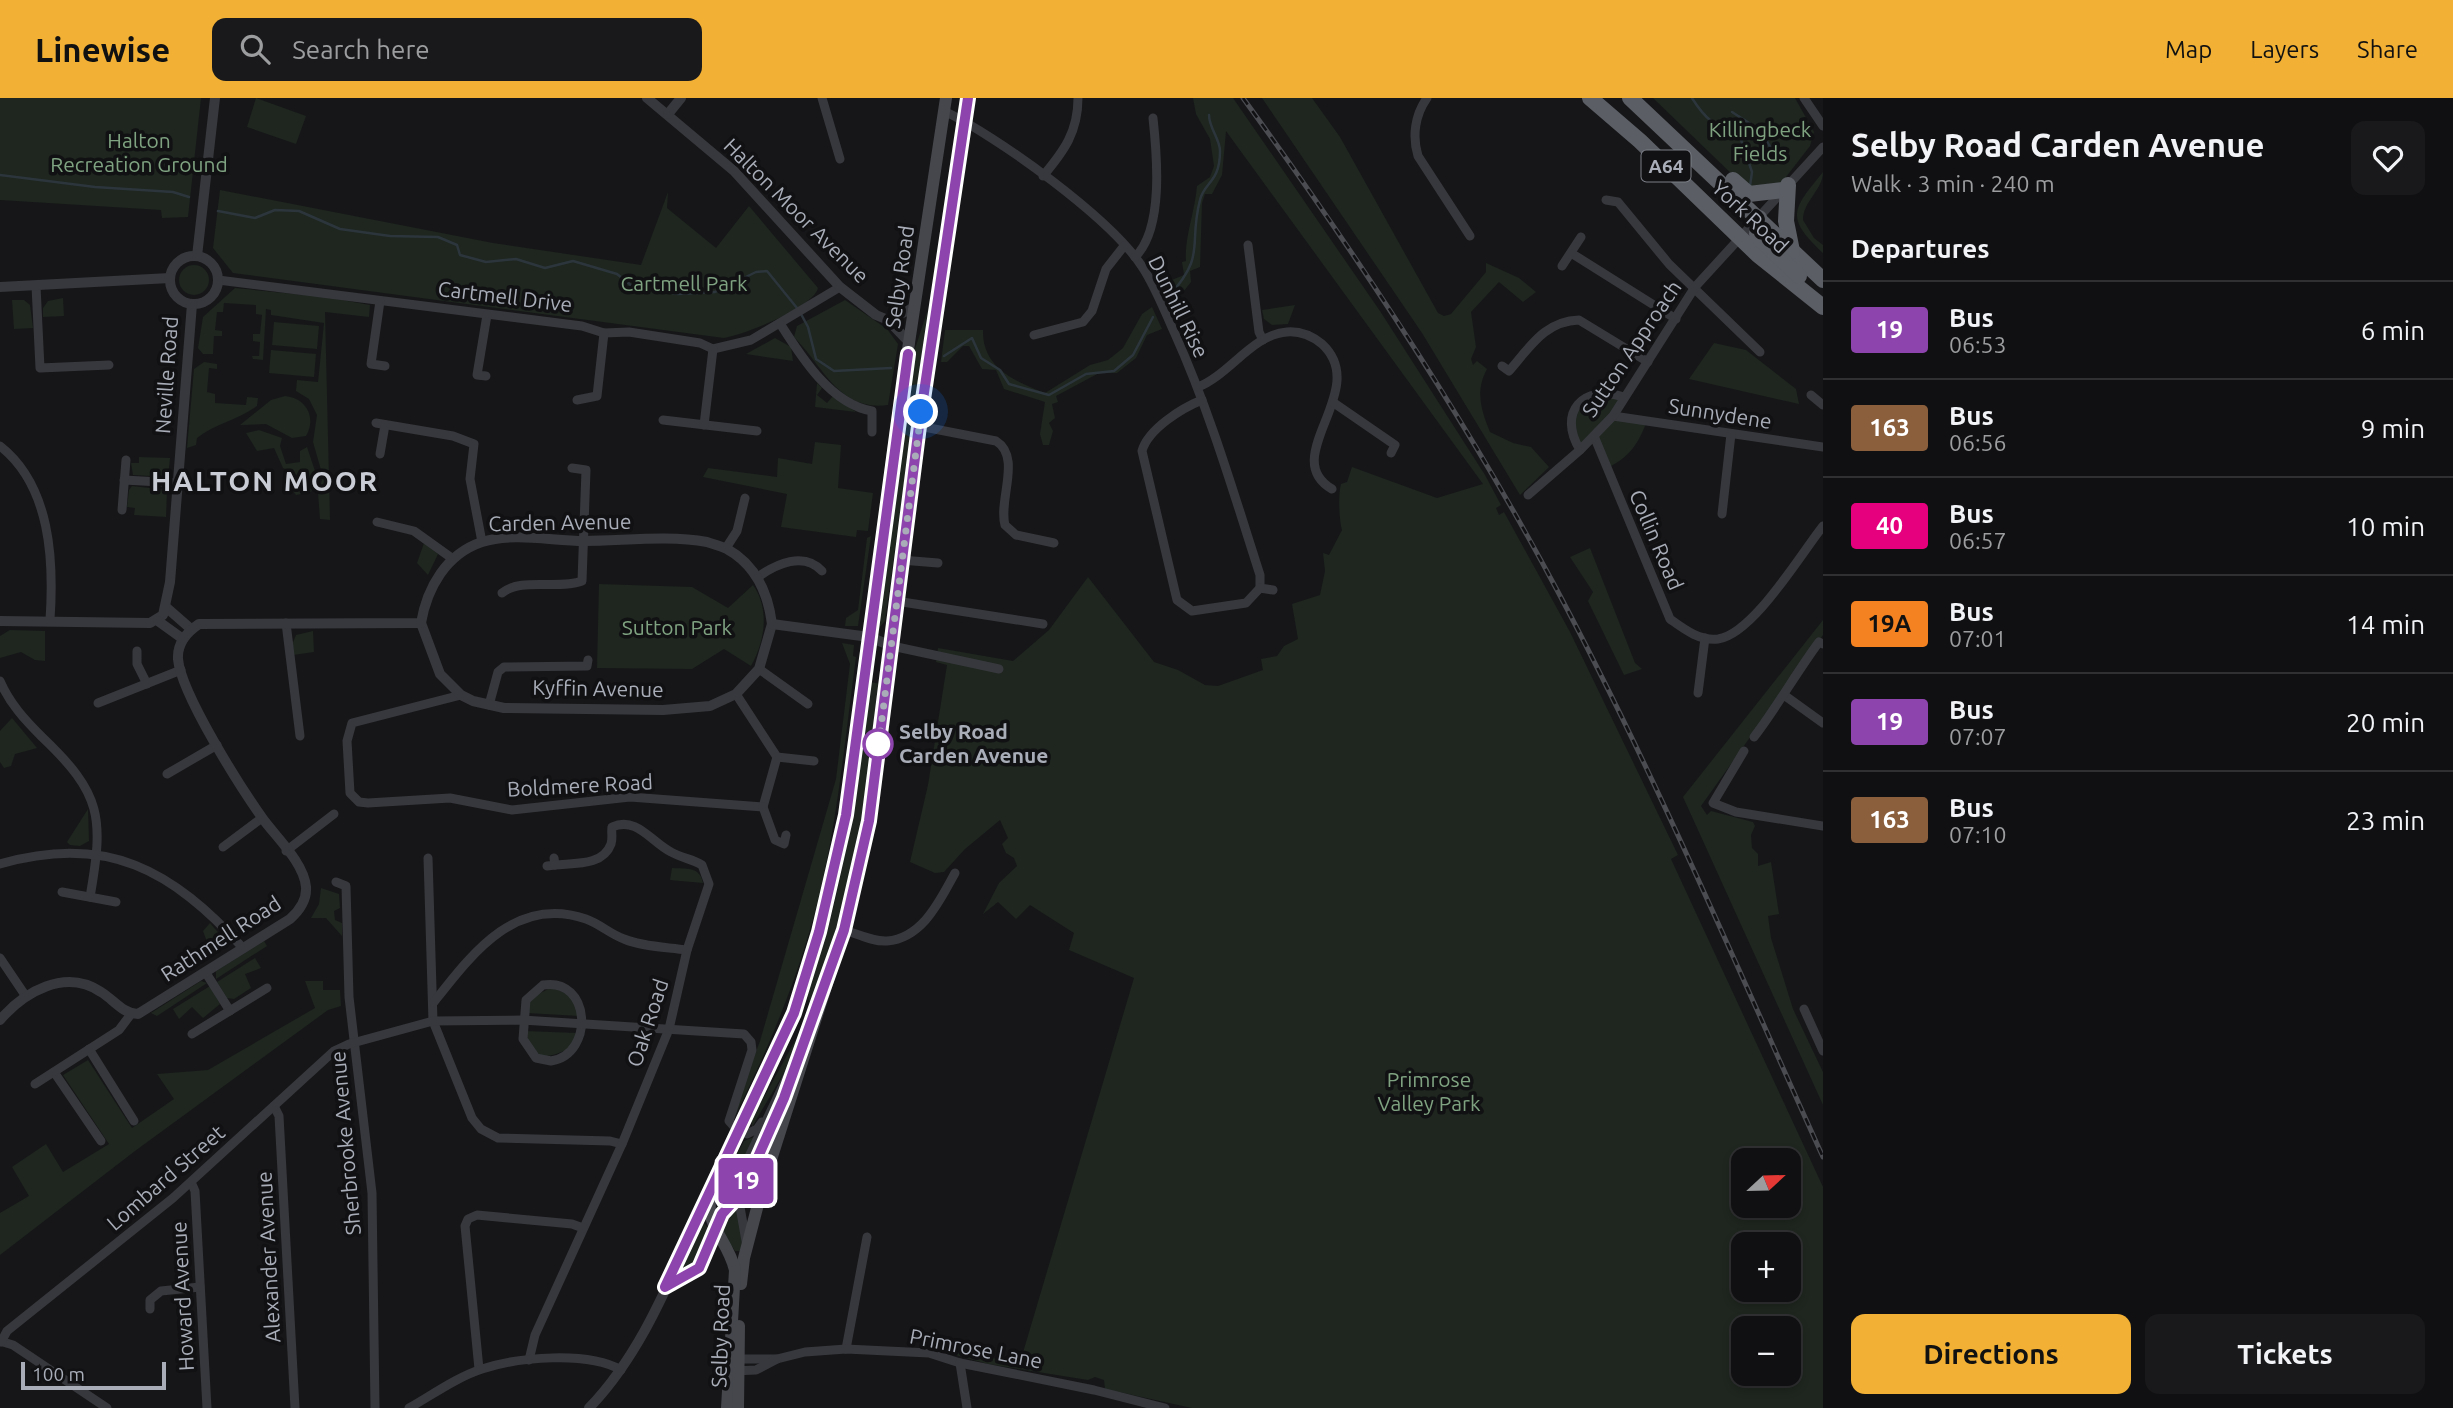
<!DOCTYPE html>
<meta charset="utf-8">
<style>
body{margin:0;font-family:Ubuntu,sans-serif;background:#19191b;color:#f1f3f6;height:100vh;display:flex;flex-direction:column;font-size:26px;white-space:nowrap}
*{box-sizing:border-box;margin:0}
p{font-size:23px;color:#9c9d9f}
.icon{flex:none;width:38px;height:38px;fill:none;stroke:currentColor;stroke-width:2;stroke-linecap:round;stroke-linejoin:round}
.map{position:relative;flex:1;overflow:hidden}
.sheet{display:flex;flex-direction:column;background:#101012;width:630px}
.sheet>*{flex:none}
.badge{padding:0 14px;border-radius:5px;font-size:24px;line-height:46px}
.needle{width:46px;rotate:68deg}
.buttons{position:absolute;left:1731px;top:1050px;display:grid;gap:14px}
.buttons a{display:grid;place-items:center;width:70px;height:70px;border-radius:14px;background:#101012;box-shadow:0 4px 10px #0003,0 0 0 2px #303032;font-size:35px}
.scale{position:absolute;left:21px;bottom:18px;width:145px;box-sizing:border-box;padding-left:7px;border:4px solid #a8adb8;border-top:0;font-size:19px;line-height:24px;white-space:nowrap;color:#a8adb8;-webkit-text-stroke:5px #111113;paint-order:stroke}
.you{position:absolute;width:35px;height:35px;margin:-18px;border:5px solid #fff;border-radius:50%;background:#1a73e8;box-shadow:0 0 0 10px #1a73e833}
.map>.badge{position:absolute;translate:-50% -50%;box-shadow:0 0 0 4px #fff}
h2{padding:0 28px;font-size:26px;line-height:63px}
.round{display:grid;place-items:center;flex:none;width:74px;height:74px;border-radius:14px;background:#19191b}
.overview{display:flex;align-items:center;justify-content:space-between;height:119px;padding:0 28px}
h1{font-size:33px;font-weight:700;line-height:52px}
.primary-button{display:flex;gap:14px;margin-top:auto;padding:14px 28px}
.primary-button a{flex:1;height:80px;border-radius:14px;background:#f2b134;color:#111;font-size:28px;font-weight:700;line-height:80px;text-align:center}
.primary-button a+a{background:#19191b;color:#f1f3f6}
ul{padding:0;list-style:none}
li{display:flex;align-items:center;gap:21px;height:98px;padding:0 28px;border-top:2px solid #303032}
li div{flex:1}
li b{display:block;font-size:26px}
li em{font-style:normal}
li .badge{min-width:77px;font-weight:700;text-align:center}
header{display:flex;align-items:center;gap:42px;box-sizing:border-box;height:98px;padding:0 35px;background:#f2b134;color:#111}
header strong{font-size:33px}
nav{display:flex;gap:38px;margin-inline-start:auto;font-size:24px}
.search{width:490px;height:63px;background:#19191b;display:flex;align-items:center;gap:18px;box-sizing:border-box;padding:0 24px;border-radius:14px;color:#9c9d9f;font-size:26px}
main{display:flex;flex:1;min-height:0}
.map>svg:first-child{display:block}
</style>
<header>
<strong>Linewise</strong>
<div class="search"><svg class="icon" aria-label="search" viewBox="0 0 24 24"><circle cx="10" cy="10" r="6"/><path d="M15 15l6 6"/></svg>Search here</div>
<nav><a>Map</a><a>Layers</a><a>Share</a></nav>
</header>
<main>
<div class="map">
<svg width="1823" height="1310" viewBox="0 0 1823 1310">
<rect width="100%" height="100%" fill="#161618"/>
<g fill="#1e261f" fill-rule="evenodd">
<polygon points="0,0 201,0 188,119 162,120 161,112 0,102"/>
<polygon points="256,0 306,18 296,46 247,29"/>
<path d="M1193,0H1233L1380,213L1485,377L1501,407L1496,410L1499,417L1504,414L1570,534L1678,757L1671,761L1823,1089V1310H1192L1105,1291L1104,1282L1095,1279L1088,1282L988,1266L941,1253V1244L1019,1268L1134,880L1069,852L1074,835L1030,807L1016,821L998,804L983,816L999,785L1017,768L1014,760L1006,755L1002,746L1008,740L1000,722L965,751L944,774L935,775L910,764L928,687L947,567L936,564L938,550L1013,563L1049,532L1088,479L1154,564L1178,572L1205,587L1218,588L1263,572L1261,561L1277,558L1284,548L1298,541L1292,506L1320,497L1325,473L1323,455L1329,457L1342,432C1339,421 1338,397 1341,386L1347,384L1352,369L1437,400L1483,386L1226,33L1222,77L1212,96H1205L1202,105L1200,169L1190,173L1191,184L1173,207L1162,186L1184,177L1182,164L1186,163C1184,141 1195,113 1197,88L1210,79L1214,68L1210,41L1196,16ZM1743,1062H1788V1108H1743ZM1743,1146H1788V1192H1743ZM1743,1230H1788V1276H1743Z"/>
<path d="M1262,0H1312L1340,39L1438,215L1444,218L1451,216L1486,174V165L1519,180L1536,194L1523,204L1499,184L1471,214L1476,249L1471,261L1473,267L1477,263L1487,271C1475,293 1481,312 1490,334L1513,345L1531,349L1549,369L1520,397L1422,235Z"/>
<polygon points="1653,0 1795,0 1814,34 1810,48 1779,88 1758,91 1738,82"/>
<path d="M1823,74C1823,92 1803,103 1803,122L1814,140L1823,147V155C1785,119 1792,112 1823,74Z"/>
<path d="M220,92L493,145L641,167L668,94L667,110L716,150L749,108L818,190C814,209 744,237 724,240L233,175L213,150Z"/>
<circle cx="194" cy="182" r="15"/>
<polygon points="235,190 325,199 370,207 369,219 325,214 330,422 320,421 318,395 323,379 313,344 317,317 309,301 296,293 297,282 318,284 324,225 271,217 271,212 266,211 263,262 253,261 252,258 259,258 260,244 253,243 253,236 260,236 262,217 256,216 256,207 224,205 223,214 217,214 215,232 222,233 222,238 214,238 213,256 203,256 198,250 203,219"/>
<polygon points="63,200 64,218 43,219 43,210 48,203"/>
<polygon points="12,202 24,202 30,207 33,230 14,231"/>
<path d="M845,202L887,231L898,246L888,307C839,314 823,268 794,239L797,228Z"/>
<polygon points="1295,207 1288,226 1272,227 1264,221 1262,212"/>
<path d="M1152,209L1162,231L1147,237L1136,260L1117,275H1099L1056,298L1058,304L1052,306L1055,320L1049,325L1053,333L1049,347H1043L1040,336L1045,304L1004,291L996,272L982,271L969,248H963L947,264H941L945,232H983C982,269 1014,283 1045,295L1090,267L1108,262L1123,250L1142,216Z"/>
<polygon points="928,211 885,523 879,530 912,260"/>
<polygon points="274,224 319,228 317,251 272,247"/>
<polygon points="775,240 791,249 793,263 746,256"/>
<polygon points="1714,245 1746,252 1796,291 1799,306 1689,281"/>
<polygon points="271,252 316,256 314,279 269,275"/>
<path d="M204,264L217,266V271L209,270L207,294L215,296V305L246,307L247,299L258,300L257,308C238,322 216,325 197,340L196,347L187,350L194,271Z"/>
<polygon points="817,285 822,290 817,297 827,305 833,298 856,314 815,309"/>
<path d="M1593,297L1624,299L1613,317L1647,323C1638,346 1630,359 1607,370L1594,338L1580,352L1571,338L1577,306Z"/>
<path d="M285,298C306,300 317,319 306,338L292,340L266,326L240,327L271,302Z"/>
<polygon points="259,332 282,340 280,348 286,366 300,364 300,353 307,349 317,379 311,394 296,397 293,393 294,375 283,370 274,350 257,353 246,335"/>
<polygon points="815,344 841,347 838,390 873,395 868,433 857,432 856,439 781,429 787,396 703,379 708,370 777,379 778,360 812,366"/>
<polygon points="139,359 170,360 168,379 133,377 131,365 139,365"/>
<polygon points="132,388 167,392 166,419 134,417 135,410 127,409 129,392"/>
<polygon points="871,438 858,528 845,528 846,520 858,512 867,440"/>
<polygon points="424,445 438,456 428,477 417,465"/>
<polygon points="1590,450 1635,565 1642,571 1624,577 1588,503 1593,494 1570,459"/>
<path d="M599,486L692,489L728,510L753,487C770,511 765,543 751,568L724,551L692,571L597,570Z"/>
<polygon points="1823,522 1823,537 1701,708 1707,717 1711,713 1753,724 1755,728 1751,737 1752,750 1758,756 1758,768 1771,764 1779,816 1768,818 1771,840 1793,911 1823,974 1823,1007 1683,699"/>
<polygon points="10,532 45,533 45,563 35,562 21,554 0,560 0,538"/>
<polygon points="313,533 314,554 293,557 292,547 296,537"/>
<path d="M842,545L854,547L853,558L856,559C846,633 839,708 823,781C805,863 773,941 736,1016L733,1015L760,943L836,681L850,566Z"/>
<path d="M870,584L881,586C869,694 855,809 812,910C799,892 822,854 827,834C849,752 861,668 870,584Z"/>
<polygon points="12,620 37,650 15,656 11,668 4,670 0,664 0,633"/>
<polygon points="88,711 89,743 80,748 70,747 67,744"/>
<path d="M672,770C686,771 700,768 703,785L670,782Z"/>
<polygon points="321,790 339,796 340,810 334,813 335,822 342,825 342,838 326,820 311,820 319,806"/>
<polygon points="210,825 223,840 220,850 211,855 203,833"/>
<polygon points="264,843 267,848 216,881 216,873"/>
<polygon points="255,860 261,870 245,876 251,890 234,901 227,900 217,884"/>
<polygon points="201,883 207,885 157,918 151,915"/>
<polygon points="305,883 323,883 323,892 340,892 341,908 328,912 135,1053 0,1157 0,1115 29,1098 12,1069 46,1046 63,1074 109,1046 63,977 88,962 132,1030 174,1001 157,976 208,972 315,910"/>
<polygon points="210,888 220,906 203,920 192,909 179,921 173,911"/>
<polygon points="552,889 573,899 579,918 527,915 531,900"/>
<polygon points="803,928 805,931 792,961 752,1029 752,1021"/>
<path d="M525,933L577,935L572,949C546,962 534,964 525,933Z"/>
<path d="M754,1039L718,1122C712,1093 731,1068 744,1043Z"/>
<polygon points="738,1105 743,1153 735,1153 720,1129"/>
<polygon points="704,1125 711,1133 696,1165 681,1173"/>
</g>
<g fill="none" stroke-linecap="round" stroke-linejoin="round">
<g stroke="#2c353c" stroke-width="2.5">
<path d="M1692,0C1705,21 1717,30 1740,39L1752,74L1750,88"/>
<polyline points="1732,14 1760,32 1778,62"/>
<polyline points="0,77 95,89 173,94 189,99"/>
<polyline points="218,113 255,120 275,112 299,113 340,131 390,138 438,139 457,147 460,157 486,164 516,161 545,170 573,163 617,176 632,188 678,196 715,194 756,174 767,173 797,210"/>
<path d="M1169,198C1207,156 1188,148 1200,102C1204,84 1220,85 1220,53C1220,41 1209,30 1209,17"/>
<polyline points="801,216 808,229 816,261 834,273 891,270"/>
<polyline points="944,258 972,240 981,260 1000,272 1009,286 1049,297 1086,276 1114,273 1133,257 1153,219"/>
</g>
<g stroke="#37383d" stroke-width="9">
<polyline points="822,0 840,61"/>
<path d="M1427,0C1415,17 1412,38 1418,58L1470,138"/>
<polyline points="1804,0 1823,28"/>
<path d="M944,13C997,38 1112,121 1143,170C1156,190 1165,214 1175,236C1210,314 1234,396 1260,477V490L1273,492"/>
<path d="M1043,78C1064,53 1078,34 1078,0"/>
<polyline points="1606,102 1618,104 1669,166 1760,254"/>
<polyline points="1248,147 1259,234 1263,242"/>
<polyline points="1571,155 1676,221"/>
<path d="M1135,159C1164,131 1157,57 1153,20"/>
<polyline points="1562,168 1581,139"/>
<polyline points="218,182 582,228 604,235 629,234 700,245 713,251 751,242 840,189"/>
<polyline points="36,188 40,270 109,267"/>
<polyline points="380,203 371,266 385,268"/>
<path d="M781,227C802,260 831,306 872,313V334"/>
<polyline points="1034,237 1083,224 1092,213 1106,171 1124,148"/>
<path d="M1502,268L1509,273C1530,249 1545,223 1579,222L1648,264"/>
<polyline points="486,278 477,277 487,217"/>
<path d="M1198,289C1229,277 1253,236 1287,234C1300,233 1312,238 1322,246C1372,292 1277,359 1332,391"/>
<polyline points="1811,297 1823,307"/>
<polyline points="577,302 597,298 604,235"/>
<path d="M1202,302C1182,310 1148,331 1142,353L1177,502L1192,513L1246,505L1260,490"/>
<polyline points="1334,305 1395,347 1391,355"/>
<polyline points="1613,318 1823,349"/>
<polyline points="663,322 757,333"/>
<polyline points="376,325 453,338 474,346 470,381 482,444"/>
<polyline points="704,327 713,251"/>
<path d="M919,328L996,343C1022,359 998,402 1005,427L1016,437L1054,445"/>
<path d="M1594,338L1670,521C1684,531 1699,543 1718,541C1753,536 1800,457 1823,428"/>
<path d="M0,348C51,388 54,463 50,522"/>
<path d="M1580,352C1557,314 1583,286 1624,299"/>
<polyline points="380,356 385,327"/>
<polyline points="124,382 178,385"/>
<polyline points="1528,397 1580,352 1613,318 1695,189 1823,49"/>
<polyline points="122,412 126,362"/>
<polyline points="1722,416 1731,336"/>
<polyline points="377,424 414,433 453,461"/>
<polyline points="726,450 737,433 745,400"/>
<polyline points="901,462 938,465"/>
<path d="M758,479C776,466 804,453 822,473"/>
<path d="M502,495C521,479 558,492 582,483L586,372L572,370"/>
<polyline points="896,503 1043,526"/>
<polyline points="286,525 300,638"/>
<polyline points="892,548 999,571"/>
<polyline points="137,553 137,566 147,586"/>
<polyline points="759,571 808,606"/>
<path d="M0,583C10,606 25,622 42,639C102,696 104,719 90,799"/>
<polyline points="1698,595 1705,540"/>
<polyline points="736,596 777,659 814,663"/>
<polyline points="461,597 352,625 347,643 350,695 359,704 368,705 450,700 512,712 630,699 763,709 777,659"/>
<polyline points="1784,597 1823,625"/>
<polyline points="98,605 181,572"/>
<polyline points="489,607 498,574 504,569 587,568 588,562"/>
<path d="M1754,639C1777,609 1796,575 1819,544L1823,546"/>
<polyline points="1744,653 1713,705 1736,714 1823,728"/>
<polyline points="167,676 217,647"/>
<polyline points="763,709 775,742 784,746 786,737"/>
<polyline points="223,749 262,720"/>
<polyline points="286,753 334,716"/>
<polyline points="428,760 433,923 472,1020 481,1031 498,1040 610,1043 622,1046"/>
<path d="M0,766C107,735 172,772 243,850"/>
<polyline points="547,768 555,767 554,760"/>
<polyline points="336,784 346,788 349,899 372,1095 375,1310"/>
<polyline points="62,794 116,804"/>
<path d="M844,832C857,836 874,844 887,843C923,840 940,802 955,775"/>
<polyline points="0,860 25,897"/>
<polyline points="206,875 230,913"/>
<path d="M543,887C591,879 595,956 551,963L536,960L523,941L526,902Z"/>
<path d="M434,904C472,856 515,797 586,821C600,826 610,836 624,841C643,849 667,849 687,852"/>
<polyline points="1804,911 1823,953"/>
<polyline points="192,936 267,890"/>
<polyline points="89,951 134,1023"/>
<polyline points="54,974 101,1043"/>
<polyline points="35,986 119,932 131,916"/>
<polyline points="274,1008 279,1018 295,1310"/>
<polyline points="191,1084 195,1093 207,1310"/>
<polyline points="746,1143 740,1109 744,1088 788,989"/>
<polyline points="150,1211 150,1202 161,1193 200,1189"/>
<polyline points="0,1243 13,1247 107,1310"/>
<polyline points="1,1244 7,1233 173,1100 334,953 349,946 433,923 522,922 744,936 751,944 752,952 729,1023 739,1034 747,1036 757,1031 762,1024"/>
<polyline points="846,1251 867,1139"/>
<polyline points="733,1261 777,1261 805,1254 846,1251 929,1255 960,1265 1094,1292 1165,1310"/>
<path d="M529,1262L535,1237L622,1046L669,931L687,852L709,786L702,767C693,761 681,760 671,754C651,744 637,718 612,729C611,735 613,739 611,746C603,768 575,765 555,767"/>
<polyline points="960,1265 967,1310"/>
<polyline points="479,1271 465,1128 468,1121 477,1117 572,1126 583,1130"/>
<polyline points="733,1273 756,1272 777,1261"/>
<path d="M409,1310C432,1297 457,1279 482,1271C518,1259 588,1253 621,1272"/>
</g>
<g stroke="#37383d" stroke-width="10">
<polyline points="647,0 734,73 840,189 876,217 888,222 910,245"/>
<polyline points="668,16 681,0"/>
<circle cx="194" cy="182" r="24"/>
<polyline points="197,158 215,0"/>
<polyline points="0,189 170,180"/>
<polyline points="888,222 915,209"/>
<polyline points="167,510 191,531"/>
<polyline points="0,523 150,525 163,517 170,484 192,206"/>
<polyline points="158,523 183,541"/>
<polyline points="421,525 440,576 461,597 473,603 504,610 663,612 710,608 736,596 759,571 772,526"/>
<path d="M0,922C24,894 65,870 101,894C113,901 123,916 138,916L290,821C299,813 307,802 306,789C304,765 277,740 263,721C241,690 181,596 178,561C177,545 187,534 199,526L421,525C427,490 446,456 482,444C513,434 552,443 584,443C623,443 668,437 707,444C713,446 721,448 727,451C756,467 768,494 772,526L869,539L892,548"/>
<polyline points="665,1189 695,1173 703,1165 722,1116 801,951"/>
<path d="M589,1310C646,1251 674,1170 709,1097"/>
</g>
<g stroke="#45474d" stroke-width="12">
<polyline points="741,1186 744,1160 763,1087 844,832 869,723 919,328 968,0"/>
<path d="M727,1310L735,1172C727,1139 704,1130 711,1094L794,915L819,834L846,717L897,324L946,0"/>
<polyline points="738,1310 739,1228"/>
</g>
<g stroke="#5b5e65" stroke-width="16">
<polyline points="1590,0 1640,43 1758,157 1823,209"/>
<polyline points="1630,0 1823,182"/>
<polyline points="1733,82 1749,96 1783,92"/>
<polyline points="1788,87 1786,123 1792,153"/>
<polyline points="1759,120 1757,136 1760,141 1799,178"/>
</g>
<g stroke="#4a4c52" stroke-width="5">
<path id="rail" d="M1243,0C1357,157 1466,321 1557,492C1655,676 1737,869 1823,1059"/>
</g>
<use href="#rail" stroke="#111113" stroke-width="2.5" stroke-dasharray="8" stroke-linecap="butt"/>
</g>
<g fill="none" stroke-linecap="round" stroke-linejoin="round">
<g stroke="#fff" stroke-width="16">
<polyline id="line" points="908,256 846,717 819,834 794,915 665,1189 699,1170 722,1116 743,1093 784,1000 844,832 869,723 919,328 968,0"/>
</g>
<use href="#line" stroke="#8e44ad" stroke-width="10"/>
<polyline stroke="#a8adb8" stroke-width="7" stroke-dasharray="0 12.6" points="878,646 878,652 921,314"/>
</g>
<circle fill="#fff" stroke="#8e44ad" stroke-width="3.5" cx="878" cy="646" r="14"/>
<g text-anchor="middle" stroke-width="7" stroke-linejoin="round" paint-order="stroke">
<rect fill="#111113" stroke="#7b7e86" stroke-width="2" x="1641.5" y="52.5" width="49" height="31" rx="5"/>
<g font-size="19" font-weight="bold" fill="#a8adb8">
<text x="1666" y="75">A64</text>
</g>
<g font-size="21" fill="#7fa381" stroke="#111113">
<text x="1760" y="39">Killingbeck<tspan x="1760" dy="24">Fields</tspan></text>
<text x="139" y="50">Halton<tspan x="139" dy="24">Recreation Ground</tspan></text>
<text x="684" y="193">Cartmell Park</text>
<text x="677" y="537">Sutton Park</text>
<text x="1429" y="989">Primrose<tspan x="1429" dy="24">Valley Park</tspan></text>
</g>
<g font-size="21" fill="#a8adb8" stroke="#111113">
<text transform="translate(796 113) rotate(45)" y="7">Halton Moor Avenue</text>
<text transform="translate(1750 119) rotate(43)" y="7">York Road</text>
<text transform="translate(900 179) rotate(-82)" y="7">Selby Road</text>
<text transform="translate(505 199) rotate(7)" y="7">Cartmell Drive</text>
<text transform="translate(1178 209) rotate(64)" y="7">Dunhill Rise</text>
<text transform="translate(1632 251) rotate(-56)" y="7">Sutton Approach</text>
<text transform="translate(167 277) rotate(-86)" y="7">Neville Road</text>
<text transform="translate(1720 316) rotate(9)" y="7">Sunnydene</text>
<text transform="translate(560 425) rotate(-1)" y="7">Carden Avenue</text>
<text transform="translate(1656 442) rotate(67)" y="7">Collin Road</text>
<text transform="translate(598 591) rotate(1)" y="7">Kyffin Avenue</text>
<text transform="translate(580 688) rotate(-3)" y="7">Boldmere Road</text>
<text transform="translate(221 841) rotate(-33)" y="7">Rathmell Road</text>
<text transform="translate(648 925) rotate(-72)" y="7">Oak Road</text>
<text transform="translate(346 1045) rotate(-95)" y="7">Sherbrooke Avenue</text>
<text transform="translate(166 1080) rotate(-41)" y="7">Lombard Street</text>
<text transform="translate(269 1159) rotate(-93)" y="7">Alexander Avenue</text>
<text transform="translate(183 1198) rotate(-93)" y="7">Howard Avenue</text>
<text transform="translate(721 1238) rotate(-88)" y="7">Selby Road</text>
<text transform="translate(976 1251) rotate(11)" y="7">Primrose Lane</text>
</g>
<g font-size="21" font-weight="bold" fill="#a8adb8" stroke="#111113" text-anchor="start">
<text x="899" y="641">Selby Road<tspan x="899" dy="24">Carden Avenue</tspan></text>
</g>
<g font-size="28" font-weight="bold" letter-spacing="2" fill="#c9ccd4" stroke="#111113">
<text x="265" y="393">HALTON MOOR</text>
</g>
</g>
</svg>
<div class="buttons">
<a><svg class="needle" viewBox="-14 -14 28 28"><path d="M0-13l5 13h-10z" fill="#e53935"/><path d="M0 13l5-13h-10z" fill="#9c9d9f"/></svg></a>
<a>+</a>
<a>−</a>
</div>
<div class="scale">100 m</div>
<div class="you" style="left:921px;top:314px"></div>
<b class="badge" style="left:746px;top:1083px;background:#8e44ad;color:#fff">19</b>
</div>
<section class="sheet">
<div class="overview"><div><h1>Selby Road Carden Avenue</h1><p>Walk · 3 min · 240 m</p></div><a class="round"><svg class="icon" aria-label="heart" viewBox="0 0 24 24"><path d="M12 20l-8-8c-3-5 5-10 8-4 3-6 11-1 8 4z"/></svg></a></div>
<h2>Departures</h2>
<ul>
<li><span class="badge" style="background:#8e44ad;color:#fff">19</span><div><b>Bus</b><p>06:53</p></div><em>6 min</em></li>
<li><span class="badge" style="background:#8b5e3c;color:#fff">163</span><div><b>Bus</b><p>06:56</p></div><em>9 min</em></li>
<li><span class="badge" style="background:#e6007e;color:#fff">40</span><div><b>Bus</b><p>06:57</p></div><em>10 min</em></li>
<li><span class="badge" style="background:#f58220;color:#111">19A</span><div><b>Bus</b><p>07:01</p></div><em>14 min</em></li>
<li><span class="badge" style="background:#8e44ad;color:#fff">19</span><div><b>Bus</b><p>07:07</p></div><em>20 min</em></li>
<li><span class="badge" style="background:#8b5e3c;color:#fff">163</span><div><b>Bus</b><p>07:10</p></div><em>23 min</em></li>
</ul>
<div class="primary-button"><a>Directions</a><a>Tickets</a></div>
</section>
</main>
